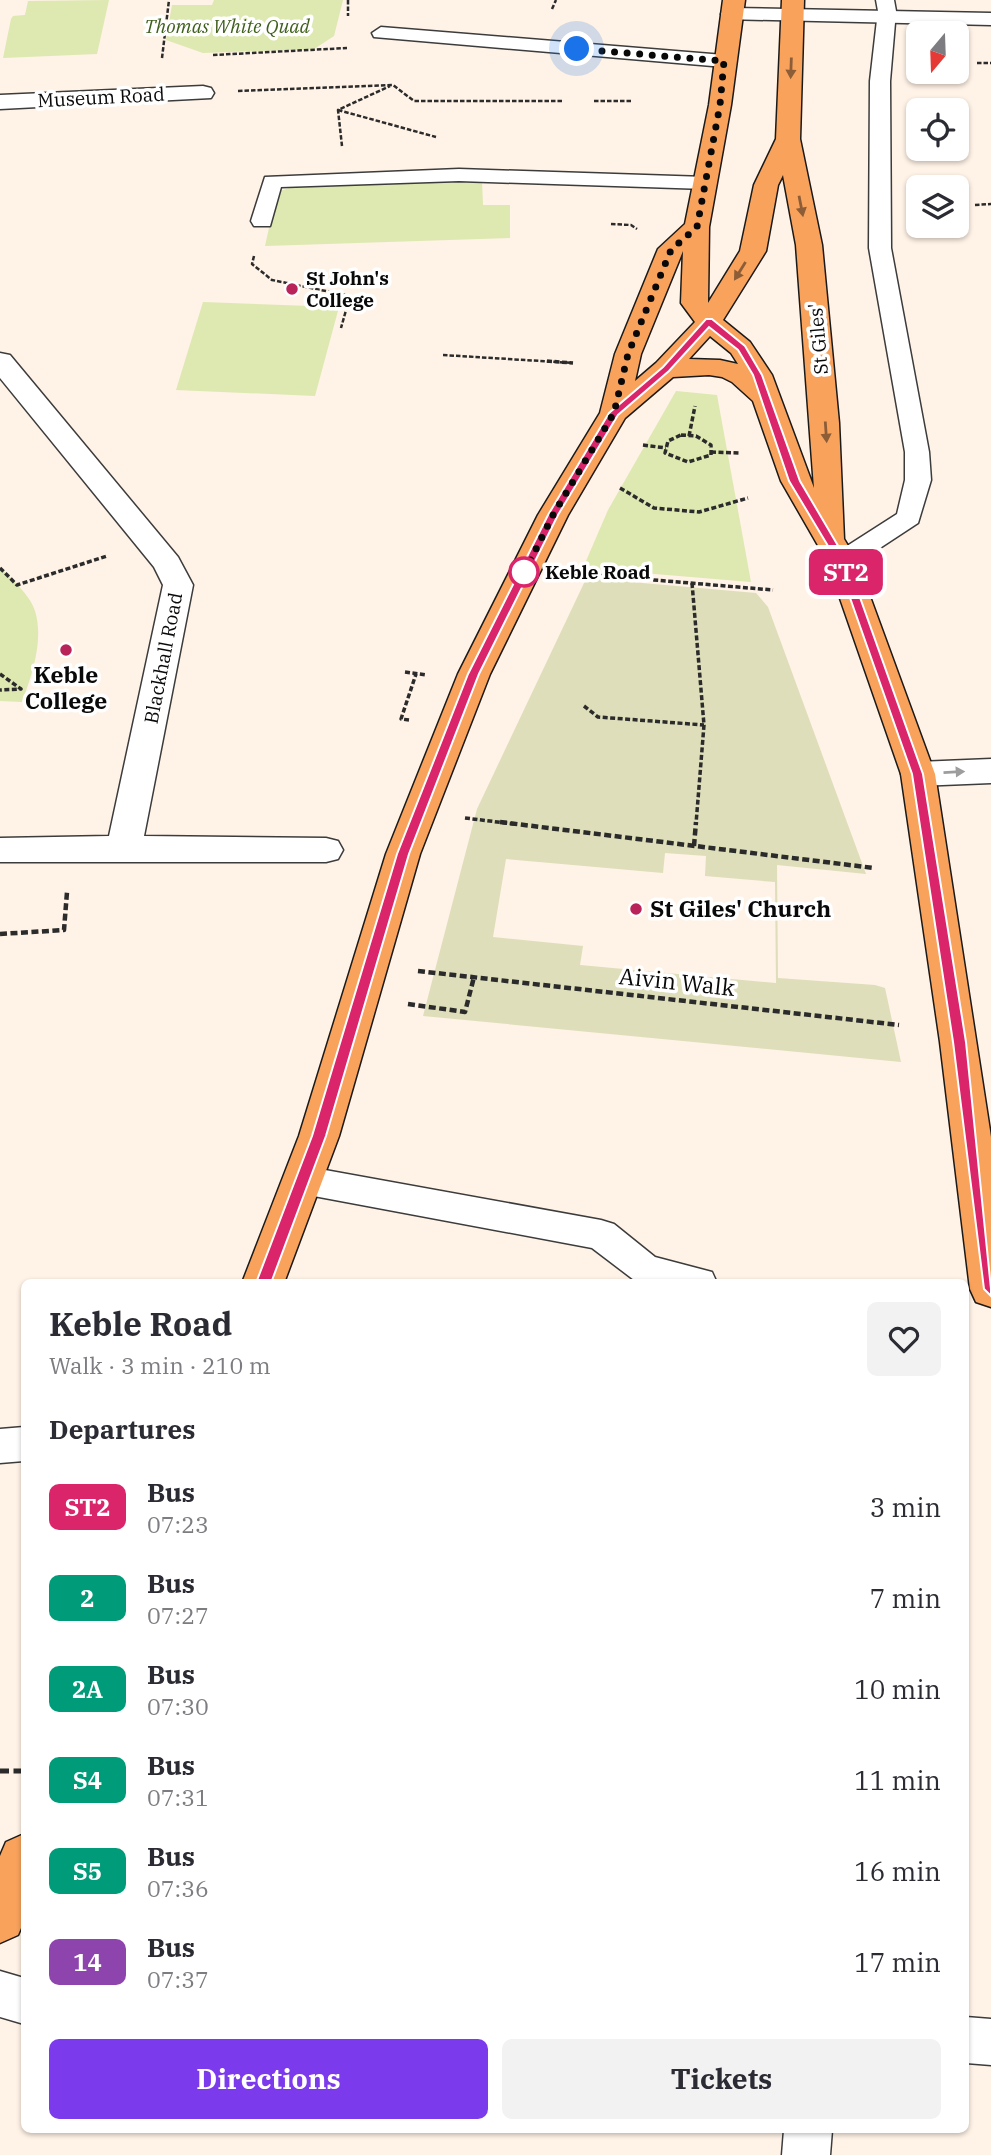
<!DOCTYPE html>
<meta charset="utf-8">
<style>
body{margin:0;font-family:"IBM Plex Serif",serif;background:#f2f2f3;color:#2b2b33;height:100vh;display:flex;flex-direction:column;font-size:26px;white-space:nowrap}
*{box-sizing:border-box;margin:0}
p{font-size:23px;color:#7c7c81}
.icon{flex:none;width:38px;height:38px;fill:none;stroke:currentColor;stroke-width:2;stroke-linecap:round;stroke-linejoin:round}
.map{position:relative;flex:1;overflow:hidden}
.panel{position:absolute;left:21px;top:1279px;width:948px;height:854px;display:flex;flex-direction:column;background:#fff;border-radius:10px;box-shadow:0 2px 5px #0004}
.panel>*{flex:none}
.badge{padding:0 14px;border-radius:10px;font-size:24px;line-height:46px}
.needle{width:46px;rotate:199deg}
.fabs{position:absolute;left:906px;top:21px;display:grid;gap:14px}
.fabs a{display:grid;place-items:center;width:63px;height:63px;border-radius:10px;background:#fff;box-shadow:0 2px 5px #0004;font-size:35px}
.you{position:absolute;width:35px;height:35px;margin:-18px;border:5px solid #fff;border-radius:50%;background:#1a73e8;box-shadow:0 0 0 10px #1a73e833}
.map>.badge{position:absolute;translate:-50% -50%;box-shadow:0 0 0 4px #fff}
h2{padding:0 28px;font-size:26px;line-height:63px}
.round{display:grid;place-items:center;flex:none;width:74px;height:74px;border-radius:10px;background:#f2f2f3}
.summary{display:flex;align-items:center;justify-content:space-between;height:119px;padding:0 28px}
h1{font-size:33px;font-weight:700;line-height:52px}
.button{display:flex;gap:14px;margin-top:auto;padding:14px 28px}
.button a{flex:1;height:80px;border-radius:10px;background:#7c3aed;color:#fff;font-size:28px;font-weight:700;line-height:80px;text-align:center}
.button a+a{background:#f2f2f3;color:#2b2b33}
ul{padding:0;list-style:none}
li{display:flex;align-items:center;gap:21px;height:91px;padding:0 28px}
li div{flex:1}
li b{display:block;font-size:26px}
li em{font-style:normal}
li .badge{min-width:77px;font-weight:700;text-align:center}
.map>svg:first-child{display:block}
</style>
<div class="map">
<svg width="991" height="2155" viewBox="0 0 991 2155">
<rect width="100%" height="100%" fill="#fff2e6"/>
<g fill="#dee8b1">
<polygon points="109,0 97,54 3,58 11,19 13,16 25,15 28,1"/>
<polygon points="214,0 343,0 334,36 314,49 203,53 166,40 172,5 212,5"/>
<polygon points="482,181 483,205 510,205 510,238 265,246 277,192 295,186"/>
<polygon points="203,302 339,307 315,396 176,390"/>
<polygon points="676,391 717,395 751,582 583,568 608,510"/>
<path d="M0,568C12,579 30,595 35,611C44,640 32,675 22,702L0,701Z"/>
</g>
<path fill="#dedeba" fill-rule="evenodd" d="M597,579L756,593L768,607L866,874L777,865L778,978L875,985L885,988L901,1062L423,1016L477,809L585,581ZM665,853L706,856L705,876L775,882L776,983L580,965L583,946L493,937L506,859L663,873Z"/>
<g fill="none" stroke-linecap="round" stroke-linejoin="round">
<g stroke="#3c3c3c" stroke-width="3">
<g id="service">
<polygon points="876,0 894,0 896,11 890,81 891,248 929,452 931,480 918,523 851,567 842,569 833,567 829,561 833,555 897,514 905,480 905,452 869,248 870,81 878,11"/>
<polygon points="381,27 724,55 734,61 724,67 374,37 372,33"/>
<polygon points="459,169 706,177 713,179 716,183 713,187 706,189 459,181 281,187 270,226 254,226 251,221 265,177"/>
<polygon points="303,1166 601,1220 614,1224 655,1257 712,1272 717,1283 638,1283 592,1248 303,1194 291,1190 286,1180 291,1170"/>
<polygon points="24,1427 24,1461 0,1463 0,1429"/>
<polygon points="0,1971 24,1978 24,2024 0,2017"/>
<polygon points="966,2017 991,2019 991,2065 966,2063"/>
<polygon points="784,2130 832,2130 830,2155 782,2155"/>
</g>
</g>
<g stroke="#3c3c3c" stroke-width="3">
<polygon id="pedestrian" points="203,86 211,88 214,93 211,98 0,109 0,95"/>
</g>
<g stroke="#3c3c3c" stroke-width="3">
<g id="minor">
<polygon points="732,8 991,13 991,25 724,19 721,14 724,9"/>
<polygon points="0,353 10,355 178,557 193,585 144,836 326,838 338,841 343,850 338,859 326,862 0,862 0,838 109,836 163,585 154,567 0,378"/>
<polygon points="991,759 991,783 918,786 906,782 901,774 906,766 918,762"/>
</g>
</g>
<g stroke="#1a1a1a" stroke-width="3">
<g id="primary">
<path d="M723,0H745L731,105L709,227L708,303L740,251L754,185L776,139L782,0H804L800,139L822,245L839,423L844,539L857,561L935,774L991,1137V1307L976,1302L970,1289L940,1042L901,774L827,561L781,481L753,401L732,382L722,377L709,375L673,377L625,418L568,515L490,674L420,854L339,1136L284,1283H242L299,1136L386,854L458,674L538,515L600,413L615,354L658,249L685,224L709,105ZM783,175L796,245L814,488L772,375L750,342L723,320L766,251L778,185ZM683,251L681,303L695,322L656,363L635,381L641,354ZM710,336L731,353L738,364L720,360L689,359Z"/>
<polygon points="24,1834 24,1921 18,1935 0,1943 0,1856 6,1842"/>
</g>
</g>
<g stroke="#2b2b2b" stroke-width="2.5" stroke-dasharray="4.5 2" stroke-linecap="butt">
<polyline points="348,0 348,16"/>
<polyline points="552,9 556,0"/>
<polyline points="213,55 347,48"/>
<polyline points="162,58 169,0"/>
<polyline points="977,63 991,63"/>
<polyline points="238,91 393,85 414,101 564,101"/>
<polyline points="594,101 633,101"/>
<polyline points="338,110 436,137"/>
<polyline points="342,146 338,110 390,86"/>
<polyline points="975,205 991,204"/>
<polyline points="611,224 631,225 637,229"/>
<polyline points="254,256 252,264 272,280 350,296 341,328"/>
<polyline points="443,355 573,363"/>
</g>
<g stroke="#2b2b2b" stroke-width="3.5" stroke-dasharray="5 2.5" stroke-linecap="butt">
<polyline points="547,361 573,363"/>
<polygon points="681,435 696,436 711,445 711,455 688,462 665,453 668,441"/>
<polyline points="689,436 695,406"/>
<polyline points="643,445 666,448"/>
<polyline points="711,452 739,453"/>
<polyline points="620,488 654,508 699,512 748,498"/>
<polyline points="0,568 17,585 107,556"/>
<polyline points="571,573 773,590"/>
<polyline points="692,583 704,725 696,824"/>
<polyline points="405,672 427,675"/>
<polyline points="0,674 21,689 0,690"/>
<polyline points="584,706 598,717 704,725"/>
<polyline points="409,720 401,719 416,674"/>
<polyline points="465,818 514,824"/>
</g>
<g stroke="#2b2b2b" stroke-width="4.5" stroke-dasharray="7 3.5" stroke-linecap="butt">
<polyline points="500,822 874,868"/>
<polyline points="694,846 696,822"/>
<polyline points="0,934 64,930 67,892"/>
<polyline points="418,971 899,1025"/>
<polyline points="408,1004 465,1012 474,977"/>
</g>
<polyline stroke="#2b2b2b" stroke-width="5" stroke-dasharray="9 4.5" stroke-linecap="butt" points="0,1771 24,1771"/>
<use href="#service" fill="#fff" fill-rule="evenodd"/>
<use href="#pedestrian" fill="#fff" fill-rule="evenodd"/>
<use href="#minor" fill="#fff" fill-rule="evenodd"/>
<use href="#primary" fill="#f9a25c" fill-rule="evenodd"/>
</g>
<defs><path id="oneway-solid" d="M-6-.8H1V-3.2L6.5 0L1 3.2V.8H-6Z" transform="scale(1.75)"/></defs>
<g fill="#8d5d37">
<use href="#oneway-solid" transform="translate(791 68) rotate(92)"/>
<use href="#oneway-solid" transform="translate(801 206) rotate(79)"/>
<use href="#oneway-solid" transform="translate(740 271) rotate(122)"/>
<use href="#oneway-solid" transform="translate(826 432) rotate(86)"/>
</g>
<use fill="#9d9d9d" href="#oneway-solid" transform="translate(954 772) rotate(-3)"/>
<polygon fill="#db256b" stroke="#fff" stroke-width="2" points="706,319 712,319 745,346 762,375 800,481 847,561 923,774 966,1042 991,1289 991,1296 984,1289 953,1042 912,774 837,561 789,481 753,375 738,350 709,327 669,371 618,415 558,515 479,674 409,854 326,1136 271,1283 263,1289 258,1287 256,1283 312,1136 397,854 468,674 548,515 609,413 663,367"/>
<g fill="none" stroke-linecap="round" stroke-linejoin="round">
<polyline stroke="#090909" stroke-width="7" stroke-dasharray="0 12.6" points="524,572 519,583 553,515 614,413 628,354 671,250 697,227 720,105 724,61 577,49"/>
</g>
<g fill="#b82359" stroke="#fff" stroke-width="2.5">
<circle cx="292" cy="289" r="7"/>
<circle cx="66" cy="650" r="7"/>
<circle cx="636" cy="909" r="7"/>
</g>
<circle fill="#fff" stroke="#db256b" stroke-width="3.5" cx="524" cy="572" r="14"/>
<g text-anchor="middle" stroke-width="7" stroke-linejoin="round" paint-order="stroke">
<g font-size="19" font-style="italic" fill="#3f5f1c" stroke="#fff">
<text x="227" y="33">Thomas White Quad</text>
</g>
<g font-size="19" fill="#090909" stroke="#fff">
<text transform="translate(101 97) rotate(-3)" y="7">Museum Road</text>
<text transform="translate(818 339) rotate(-95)" y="7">St Giles'</text>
<text transform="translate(163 658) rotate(-79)" y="7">Blackhall Road</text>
</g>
<g font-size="19" font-weight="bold" fill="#090909" stroke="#fff" text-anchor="start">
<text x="306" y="285">St John's<tspan x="306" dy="22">College</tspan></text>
</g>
<g font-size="19" font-weight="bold" fill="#090909" stroke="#fff" text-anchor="start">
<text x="545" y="579">Keble Road</text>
</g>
<g font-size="23" font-weight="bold" fill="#090909" stroke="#fff">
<text x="66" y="683">Keble<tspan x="66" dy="26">College</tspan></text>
<text x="650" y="917" text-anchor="start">St Giles' Church</text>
</g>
<g font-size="23" fill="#090909" stroke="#fff">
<text transform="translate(677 982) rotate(6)" y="8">Aivin Walk</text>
</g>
</g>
</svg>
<div class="fabs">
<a><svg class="needle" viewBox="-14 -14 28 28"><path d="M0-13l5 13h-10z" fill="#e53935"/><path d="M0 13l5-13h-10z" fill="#7c7c81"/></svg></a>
<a><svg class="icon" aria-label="locate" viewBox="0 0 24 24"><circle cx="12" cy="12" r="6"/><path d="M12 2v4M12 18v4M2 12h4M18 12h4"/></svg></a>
<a><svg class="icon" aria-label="layers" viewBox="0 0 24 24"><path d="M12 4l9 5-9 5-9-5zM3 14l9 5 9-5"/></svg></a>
</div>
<div class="you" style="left:577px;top:49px"></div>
<b class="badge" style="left:846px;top:572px;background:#db256b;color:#fff">ST2</b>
<section class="panel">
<div class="summary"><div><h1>Keble Road</h1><p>Walk · 3 min · 210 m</p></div><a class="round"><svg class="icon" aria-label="heart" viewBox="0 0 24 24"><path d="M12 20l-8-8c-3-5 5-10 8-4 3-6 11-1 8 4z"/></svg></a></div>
<h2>Departures</h2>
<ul>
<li><span class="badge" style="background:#db256b;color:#fff">ST2</span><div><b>Bus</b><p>07:23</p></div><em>3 min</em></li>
<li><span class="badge" style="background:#009b79;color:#fff">2</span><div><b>Bus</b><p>07:27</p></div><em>7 min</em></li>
<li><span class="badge" style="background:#009b79;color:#fff">2A</span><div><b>Bus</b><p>07:30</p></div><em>10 min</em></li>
<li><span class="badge" style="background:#009b79;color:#fff">S4</span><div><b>Bus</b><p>07:31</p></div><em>11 min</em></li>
<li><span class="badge" style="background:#009b79;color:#fff">S5</span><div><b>Bus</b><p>07:36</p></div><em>16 min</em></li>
<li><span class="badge" style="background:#8e44ad;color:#fff">14</span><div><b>Bus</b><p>07:37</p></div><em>17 min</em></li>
</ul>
<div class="button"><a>Directions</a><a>Tickets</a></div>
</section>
</div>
